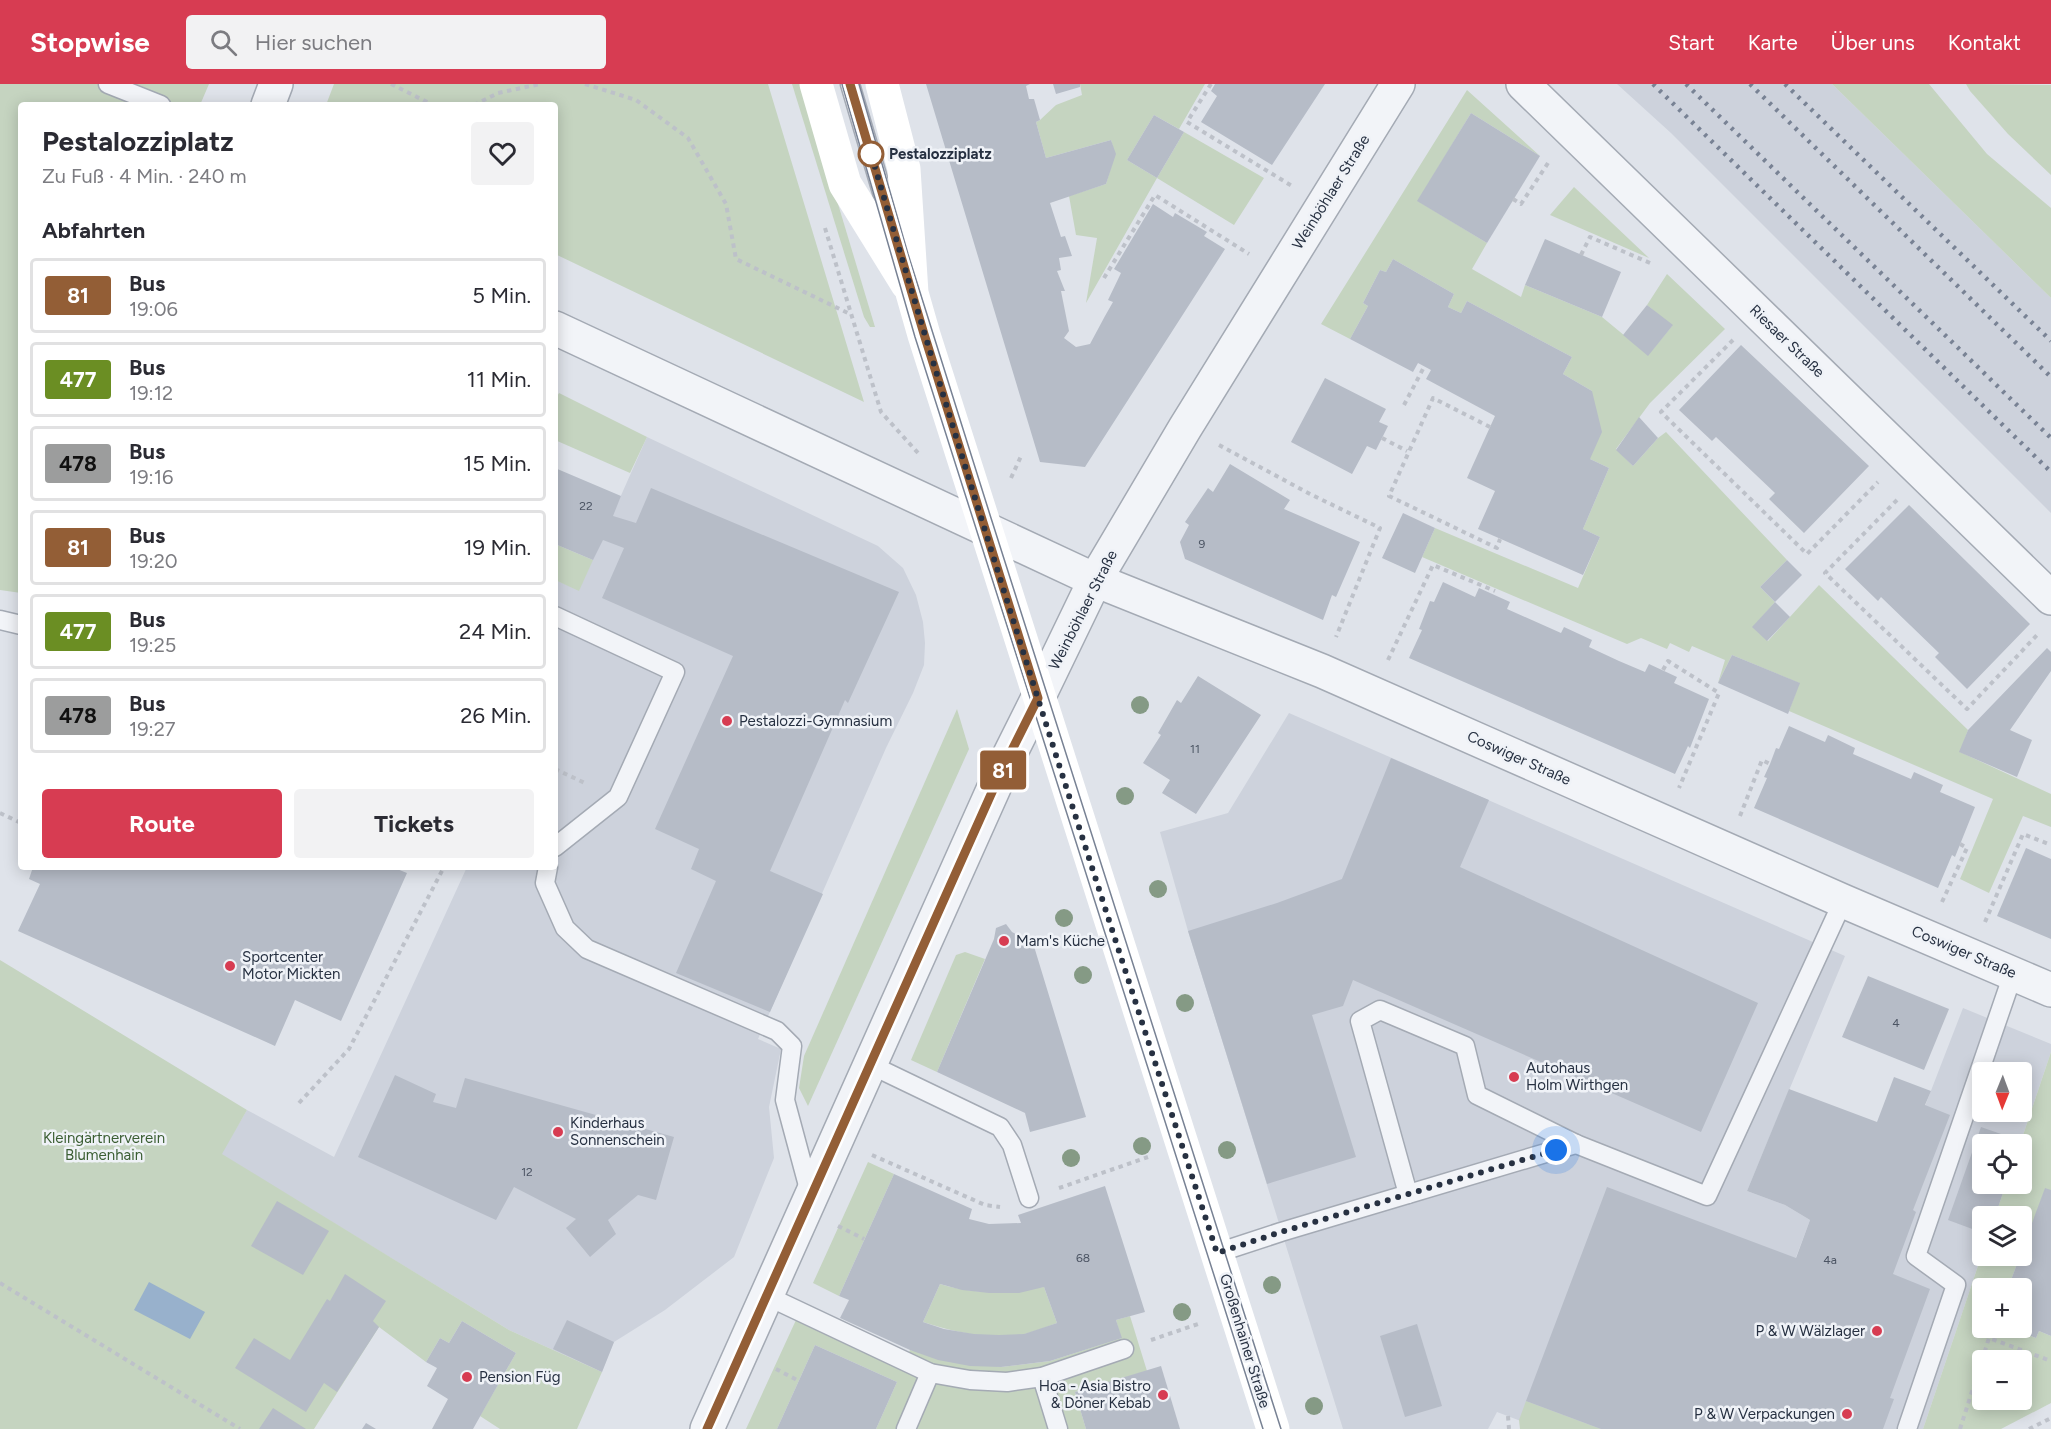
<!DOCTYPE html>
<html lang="de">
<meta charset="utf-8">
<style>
body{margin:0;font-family:Figtree,sans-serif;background:#f2f2f3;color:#2b2b33;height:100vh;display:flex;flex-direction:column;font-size:22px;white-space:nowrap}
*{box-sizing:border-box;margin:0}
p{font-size:20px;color:#7c7c81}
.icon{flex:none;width:33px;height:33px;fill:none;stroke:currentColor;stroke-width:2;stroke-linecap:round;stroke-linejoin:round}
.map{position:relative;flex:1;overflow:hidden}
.panel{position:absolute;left:18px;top:18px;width:540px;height:768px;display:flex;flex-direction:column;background:#fff;border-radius:6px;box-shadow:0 3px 15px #0003}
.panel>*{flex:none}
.badge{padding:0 12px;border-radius:4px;font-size:21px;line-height:39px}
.needle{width:39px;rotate:181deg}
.tools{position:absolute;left:1972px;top:978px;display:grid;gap:12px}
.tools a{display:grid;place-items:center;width:60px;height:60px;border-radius:6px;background:#fff;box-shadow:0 3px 15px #0003;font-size:30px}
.you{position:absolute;width:30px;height:30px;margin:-15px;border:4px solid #fff;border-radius:50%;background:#1a73e8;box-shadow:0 0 0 9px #1a73e833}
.map>.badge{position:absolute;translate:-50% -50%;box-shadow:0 0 0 3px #fff}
h2{padding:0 24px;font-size:22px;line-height:54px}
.round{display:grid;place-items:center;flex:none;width:63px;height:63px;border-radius:6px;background:#f2f2f3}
.overview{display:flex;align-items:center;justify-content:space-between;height:102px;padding:0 24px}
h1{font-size:28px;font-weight:700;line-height:45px}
.action{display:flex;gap:12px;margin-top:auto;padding:12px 24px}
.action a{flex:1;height:69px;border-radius:6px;background:#d73c52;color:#fff;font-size:24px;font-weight:700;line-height:69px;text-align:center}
.action a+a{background:#f2f2f3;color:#2b2b33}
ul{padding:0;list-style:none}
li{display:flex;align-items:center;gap:18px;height:75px;margin:0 12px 9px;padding:0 12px;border:3px solid #e1e1e2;border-radius:6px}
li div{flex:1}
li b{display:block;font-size:22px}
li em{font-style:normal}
li .badge{min-width:66px;font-weight:700;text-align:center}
header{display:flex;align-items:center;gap:36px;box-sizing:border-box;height:84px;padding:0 30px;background:#d73c52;color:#fff}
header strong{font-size:28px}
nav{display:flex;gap:33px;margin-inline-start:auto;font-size:21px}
.search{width:420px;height:54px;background:#f2f2f3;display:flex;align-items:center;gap:15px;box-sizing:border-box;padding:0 21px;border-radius:6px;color:#7c7c81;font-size:22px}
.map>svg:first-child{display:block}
</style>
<header>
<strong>Stopwise</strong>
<div class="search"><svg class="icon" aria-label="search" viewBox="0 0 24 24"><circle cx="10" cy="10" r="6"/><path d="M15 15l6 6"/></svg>Hier suchen</div>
<nav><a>Start</a><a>Karte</a><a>Über uns</a><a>Kontakt</a></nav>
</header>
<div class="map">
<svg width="2051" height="1345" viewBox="0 0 2051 1345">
<rect width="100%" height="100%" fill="#dfe3ea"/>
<g fill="#cdd2dc" fill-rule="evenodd">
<polygon points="1617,0 1832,0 2051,214 2051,429 1671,49"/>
<polygon points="647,353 878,462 903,484 916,511 923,538 925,559 924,581 913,609 886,664 758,955 781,965 769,1023 774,1074 734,1173 665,1226 614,1258 602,1288 509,1246 221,1070 247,1026 334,1073 467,783 555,783 555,496 579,506"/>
<polygon points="1289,629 1845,872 1747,1107 1785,1121 1810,1136 1731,1345 1542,1345 1497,1328 1488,1345 1343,1345 1188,847 1160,748 1228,729"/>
<path d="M1963,924L2051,960V968L2020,1060H1983V1100H2006L1995,1132H1983V1167L1923,1345H1800ZM1983,988H2022V1028H1983Z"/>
</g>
<g fill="#c5d4c0" fill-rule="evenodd">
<polygon points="0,0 209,0 200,21 21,21 21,509 0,506"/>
<polygon points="334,0 768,0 864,318 555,170 555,21 326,21"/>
<polygon points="792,0 802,0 875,243 870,243 864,233"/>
<polygon points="1080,0 1205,0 1179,45 1154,31 1127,76 1157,94 1184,48 1264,94 1234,141 1157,94 1086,219 1097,154 1076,151 1069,112 1106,100 1115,70 1111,56 1046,74 1036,38 1040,36 1056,21 1082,11"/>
<polygon points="1832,0 1929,0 1987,70 2051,124 2051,214"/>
<polygon points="1966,0 2051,1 2051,91 2008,50 1970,7"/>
<polygon points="1467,6 1540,72 1471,29 1418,117 1487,159 1472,185 1521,213 1525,201 1602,233 1648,271 1672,242 1647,221 1667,190 1725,245 1650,319 1616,365 1633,382 1658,354 1666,348 1787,476 1760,503 1775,518 1753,543 1768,557 1819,501 1968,646 1960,668 2051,710 2051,743 2023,732 1989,809 1960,795 1993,715 1789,627 1799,599 1732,571 1718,599 1725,576 1692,562 1689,568 1670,559 1667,565 1641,554 1627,560 1422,473 1435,444 1578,504 1600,453 1583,445 1609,384 1590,375 1592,307 1563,290 1572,273 1467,217 1461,229 1448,223 1454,210 1393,175 1386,188 1380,186 1363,219 1368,222 1350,255 1321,240"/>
<polygon points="1574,103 1649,174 1550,131"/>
<polygon points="559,309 647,353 630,389 555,356 555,316"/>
<polygon points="555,460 593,476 579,507 555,496"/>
<polygon points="957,625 969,665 808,1022 799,1004 804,972"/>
<polygon points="965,868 985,875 937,988 911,976 956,871"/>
<polygon points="0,876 247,1026 222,1070 509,1246 602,1288 577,1345 500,1345 480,1332 516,1269 462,1237 449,1259 440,1254 426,1278 379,1243 314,1345 0,1345"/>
<polygon points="2051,968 2051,1106 2022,1166 2022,1132 1995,1132 2006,1100 2022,1100 2022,1060 2020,1060"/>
<polygon points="868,1078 894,1090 839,1212 813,1199"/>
<path d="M1983,1167V1172H2020L2008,1204H1983V1244H2009L2036,1254L2039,1247L2051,1252V1319L2001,1345H1923ZM1983,1276H2022V1316H1983Z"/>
<path d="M940,1200C979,1212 1004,1207 1044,1203L1057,1239C1046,1243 1036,1247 1025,1250C993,1257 954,1248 923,1238Z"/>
<polygon points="1130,1232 1147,1287 1075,1308 1086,1345 876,1345 897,1298 815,1261 777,1345 746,1345 796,1236 902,1285 910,1266 1001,1283 1050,1277 1121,1254 1116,1236"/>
<polygon points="1526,1317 1601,1345 1520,1345 1519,1336"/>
</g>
<polygon fill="#98b1cc" points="149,1198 205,1228 190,1255 134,1226"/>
<g fill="#b6bcc7" fill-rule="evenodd">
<polygon points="926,0 1030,0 1026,2 1029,15 1034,15 1040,36 1036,38 1046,74 1111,56 1116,70 1106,100 1050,119 1061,153 1065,152 1072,172 1059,174 1061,186 1057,187 1065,207 1061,207 1069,247 1064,254 1076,263 1090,260 1105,232 1113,218 1108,216 1121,189 1114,185 1153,120 1173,133 1175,129 1207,148 1204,152 1225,165 1085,383 1040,378"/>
<polygon points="1053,0 1080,0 1080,3 1056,10"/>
<polygon points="1215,0 1325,0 1272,81 1201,38 1217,12 1211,7"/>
<polygon points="1471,29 1540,72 1487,159 1417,117"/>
<polygon points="1154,31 1184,48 1157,94 1127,76"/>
<polygon points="1545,155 1621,188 1602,233 1525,201"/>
<polygon points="1393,175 1454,210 1448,223 1461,229 1467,217 1572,273 1563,290 1592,307 1602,348 1590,375 1609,384 1583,445 1600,453 1583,491 1478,445 1495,407 1467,394 1495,332 1426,295 1431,286 1418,279 1413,288 1350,255 1368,222 1363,219 1380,186 1386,188"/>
<polygon points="1647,221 1673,241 1648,272 1623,251"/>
<polygon points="1741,261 1869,382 1804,449 1769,415 1775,409 1716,353 1712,357 1679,326"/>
<polygon points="1325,294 1386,325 1379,338 1388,342 1376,366 1367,362 1352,390 1291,358"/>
<polygon points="1639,333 1658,354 1633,382 1616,366"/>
<polygon points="1230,380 1290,416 1284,425 1360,458 1336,513 1332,511 1323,536 1185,475 1180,458 1189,441 1185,438 1208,404 1213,408"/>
<polygon points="555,384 621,412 613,432 636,439 651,404 899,508 848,619 845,616 770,787 823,810 770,928 676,889 716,797 691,785 699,765 655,745 733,572 602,514 624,464 603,456 593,476 555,460"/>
<polygon points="1909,421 2030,540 1967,605 1935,573 1939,569 1881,513 1878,517 1845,485"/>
<polygon points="1403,429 1435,444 1415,489 1382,474"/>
<polygon points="1787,476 1802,491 1775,518 1760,503"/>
<polygon points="1443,498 1475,513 1479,504 1510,518 1507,525 1561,549 1564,543 1592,556 1589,563 1619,577 1645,588 1649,580 1677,593 1674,599 1709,615 1690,664 1688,662 1675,690 1409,574 1422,546 1419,545 1430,517 1434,518"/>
<polygon points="1775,518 1790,533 1767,557 1752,543"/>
<polygon points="2047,564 2051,568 2051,587 2010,646 2032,656 2017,693 1959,668 1968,646"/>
<polygon points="1732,571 1800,599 1788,630 1718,599"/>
<polygon points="1198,592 1261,631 1196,730 1162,709 1170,696 1143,679 1161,651 1158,649 1177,616 1181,619"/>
<polygon points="1789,642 1825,658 1828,651 1855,664 1853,670 1911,695 1914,688 1943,701 1940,708 1975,723 1955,773 1952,771 1938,804 1754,724 1767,694 1764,693 1770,680 1776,664 1779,665"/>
<polygon points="1391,674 1489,716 1460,783 1758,919 1701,1048 1353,896 1343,922 1312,931 1356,1073 1267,1100 1188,847 1277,819 1342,795"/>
<polygon points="2026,764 2051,775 2051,855 1997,832"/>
<polygon points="33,783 392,783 407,789 341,937 295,916 275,962 18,847 40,800 29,795"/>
<polygon points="1006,840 1012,848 1033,859 1086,1033 1030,1048 1025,1029 937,988 994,855 996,844"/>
<polygon points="1868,892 1949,925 1924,986 1842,953"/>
<polygon points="395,991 436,1010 433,1018 456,1024 465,994 674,1053 656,1116 638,1111 608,1136 616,1150 590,1173 566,1144 576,1135 514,1103 496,1136 358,1073"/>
<polygon points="1894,993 1931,1007 1925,1021 1950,1031 1913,1126 1916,1128 1893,1190 1930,1205 1890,1314 1894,1315 1883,1345 1601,1345 1526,1317 1607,1103 1796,1174 1810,1136 1785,1121 1747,1107 1789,1005 1877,1038"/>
<polygon points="1981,1043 2021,1057 2020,1060 1983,1060 1983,1100 2006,1100 1995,1132 1983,1132 1983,1149 1948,1136"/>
<path d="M894,1090L972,1125L969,1135L989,1140L1021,1139L1018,1131L1105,1102L1145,1228L1116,1236L1122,1254L1050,1277L1001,1283L970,1282L938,1276L910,1266L840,1234L849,1216L839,1212ZM940,1200L962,1206L989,1209H1019L1044,1203L1057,1239L1024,1250L999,1251L974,1250L944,1245L923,1238Z"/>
<polygon points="2045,1104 2051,1106 2051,1252 2039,1247 2036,1254 2010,1244 2022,1244 2022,1204 2008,1204 2020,1172 2022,1172 2022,1166"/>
<polygon points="277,1117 329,1147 303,1191 251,1162"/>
<polygon points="345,1190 386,1217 373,1237 379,1243 337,1308 324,1299 306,1328 235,1284 254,1254 290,1276 327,1215 330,1217"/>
<polygon points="567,1236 614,1258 602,1288 553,1265"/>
<polygon points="462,1237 516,1269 473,1345 432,1345 448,1315 427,1302 437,1284 426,1278 440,1254 449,1259"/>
<polygon points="1417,1240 1442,1322 1405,1333 1380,1252"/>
<polygon points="815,1261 897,1298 876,1345 777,1345"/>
<polygon points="1161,1282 1180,1345 1086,1345 1075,1308"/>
<polygon points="273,1324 306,1345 259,1345"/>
<polygon points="366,1339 376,1345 362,1345"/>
</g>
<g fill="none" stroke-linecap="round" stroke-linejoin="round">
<g stroke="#a4aab4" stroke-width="21">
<g id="service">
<polyline points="108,0 161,21"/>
<polyline points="850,0 897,159"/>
<polyline points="555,532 675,588 618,713 555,763"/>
<polyline points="0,536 21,541"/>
<polyline points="548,783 545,799 565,844 587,865 777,947 792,962 785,1016 810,1109"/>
<polyline points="871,981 1000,1043 1012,1061 1029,1114"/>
<polyline points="1408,1110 1360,937 1380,926 1465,962 1477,1011 1576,1060 1707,1112 1843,817"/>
<polyline points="1217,1169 1281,1148 1576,1060"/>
<polyline points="767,1212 930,1289 970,1296 1007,1298 1042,1293 1124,1265"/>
<polyline points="1042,1293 1058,1345"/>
<polyline points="906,1345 930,1289"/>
<polyline points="1907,1345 1956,1201 1916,1172 2013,890"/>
</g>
</g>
<g stroke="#a4aab4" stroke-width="36">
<g id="minor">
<polyline points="1523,0 2051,514"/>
<polyline points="268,21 276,0"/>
<polyline points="555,244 1095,496 1322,587 1843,817 2051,906"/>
<polyline points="1038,614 1095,496 1185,344 1398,0"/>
</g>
</g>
<g stroke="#a4aab4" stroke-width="36">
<polyline id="tertiary" points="707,1345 1001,688 1038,614"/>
</g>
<g stroke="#bdc1c9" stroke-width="4" stroke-dasharray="4.5 4.5" stroke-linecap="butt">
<polyline points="391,0 433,21"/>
<polyline points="585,0 636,16 688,54 726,120 736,175 850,230"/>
<polyline points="1211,0 1187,38 1292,102"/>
<polyline points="474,21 498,9 540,0"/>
<polyline points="1513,115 1521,120 1548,79"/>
<polyline points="825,144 881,328 918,369"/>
<polyline points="1581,171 1590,153 1650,179"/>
<polyline points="1104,194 1155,111 1249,170"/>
<polyline points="1733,256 1661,328 1807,470 1878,398"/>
<polyline points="1404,321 1424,283"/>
<polyline points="1490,343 1433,314 1389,412 1497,464 1500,455"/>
<polyline points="1382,354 1407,367"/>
<polyline points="1219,361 1310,410 1380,444 1336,553"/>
<polyline points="1011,394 1022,370"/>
<polyline points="1897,416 1825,489 1967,625 2039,549"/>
<polyline points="1388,576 1433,481 1495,507"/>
<polyline points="1663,586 1668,577 1719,609 1679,704"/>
<polyline points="555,685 587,700"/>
<polyline points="0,729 21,739"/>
<polyline points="1740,732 1762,676 1770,680"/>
<polyline points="1942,818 1967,764 1960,760"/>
<polyline points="1985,838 2023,750 2051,761"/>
<polyline points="299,1019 349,965 444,783"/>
<polyline points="872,1071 985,1121 1000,1123"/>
<polyline points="1059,1104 1148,1073"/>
<polyline points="838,1142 864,1155"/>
<polyline points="0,1199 240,1345"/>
<polyline points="1151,1256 1201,1239"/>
<polyline points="776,1285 799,1297"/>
<polyline points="1508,1332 1509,1345"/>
<polyline points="1960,1345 1989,1254 2051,1277"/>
<polyline points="2029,1345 2051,1334"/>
</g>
<use href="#service" stroke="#f2f4f8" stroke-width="18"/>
<use href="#minor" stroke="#f2f4f8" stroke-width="33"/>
<use href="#tertiary" stroke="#f2f4f8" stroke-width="33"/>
<g stroke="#fff" stroke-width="33">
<polyline points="816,0 845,100 907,200"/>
<polyline points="882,0 904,85 912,209 924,251 1273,1345"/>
</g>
<g stroke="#788294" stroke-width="1.5">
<polyline points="842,0 915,253 1263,1345"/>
<polyline points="859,0 908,170 991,434 1281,1345"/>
</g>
<g stroke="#788294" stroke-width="4.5" stroke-dasharray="3 6" stroke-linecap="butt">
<polyline points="1653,0 2051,388"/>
<polyline points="1686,0 2051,354"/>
<polyline points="1750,0 2051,293"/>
<polyline points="1785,0 2051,257"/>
</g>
</g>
<g fill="#859a85">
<circle cx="1140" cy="621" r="9"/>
<circle cx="1125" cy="712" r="9"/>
<circle cx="1158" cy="805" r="9"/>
<circle cx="1064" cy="834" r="9"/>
<circle cx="1083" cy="891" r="9"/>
<circle cx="1185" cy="919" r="9"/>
<circle cx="1142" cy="1062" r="9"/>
<circle cx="1227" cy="1066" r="9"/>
<circle cx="1071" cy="1074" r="9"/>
<circle cx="1272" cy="1201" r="9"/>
<circle cx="1182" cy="1228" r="9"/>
<circle cx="1314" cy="1322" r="9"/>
</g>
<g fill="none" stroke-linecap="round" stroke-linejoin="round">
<g stroke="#fff" stroke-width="14">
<polyline id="line" points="707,1345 1001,688 1038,614 924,250 850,0"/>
</g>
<use href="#line" stroke="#935e36" stroke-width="9"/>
<path stroke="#273142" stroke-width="6" stroke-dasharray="0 10.8" d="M871,70L870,66C978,436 1098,803 1217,1169L1281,1148L1556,1066"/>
</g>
<circle fill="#fff" stroke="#935e36" stroke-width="3" cx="871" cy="70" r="12"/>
<g fill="#d73c52" stroke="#eff2f7" stroke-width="2">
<circle cx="727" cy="637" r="6"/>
<circle cx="1004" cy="857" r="6"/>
<circle cx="230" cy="882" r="6"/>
<circle cx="1514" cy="993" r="6"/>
<circle cx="558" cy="1048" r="6"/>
<circle cx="1877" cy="1247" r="6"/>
<circle cx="467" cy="1293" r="6"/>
<circle cx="1163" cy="1311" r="6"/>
<circle cx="1847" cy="1330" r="6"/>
</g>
<g text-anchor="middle" stroke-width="5" stroke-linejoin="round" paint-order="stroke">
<g font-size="12" fill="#4b5463">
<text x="586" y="426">22</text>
<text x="1202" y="464">9</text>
<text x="1195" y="669">11</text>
<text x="1896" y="943">4</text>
<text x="527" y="1092">12</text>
<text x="1083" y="1178">68</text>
<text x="1830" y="1180">4a</text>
</g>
<g font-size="15" font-weight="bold" fill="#273142" stroke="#eff2f7" text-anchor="start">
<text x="889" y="75">Pestalozziplatz</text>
</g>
<g font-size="15" fill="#273142" stroke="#eff2f7">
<text transform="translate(1331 108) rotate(-58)" y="5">Weinböhlaer Straße</text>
<text transform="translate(1787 257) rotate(44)" y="5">Riesaer Straße</text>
<text transform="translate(1083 526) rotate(-63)" y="5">Weinböhlaer Straße</text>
<text transform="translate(1519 674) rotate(24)" y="5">Coswiger Straße</text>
<text transform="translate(1964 868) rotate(23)" y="5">Coswiger Straße</text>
<text transform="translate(1245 1257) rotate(73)" y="5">Großenhainer Straße</text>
</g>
<g font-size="15" fill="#273142" stroke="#eff2f7" text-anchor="start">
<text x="739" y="642">Pestalozzi-Gymnasium</text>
<text x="1016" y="862">Mam's Küche</text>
<text x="242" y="878">Sportcenter<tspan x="242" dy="17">Motor Mickten</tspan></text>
<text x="1526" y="989">Autohaus<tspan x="1526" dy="17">Holm Wirthgen</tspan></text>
<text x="570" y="1044">Kinderhaus<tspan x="570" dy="17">Sonnenschein</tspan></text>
<text x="1865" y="1252" text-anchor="end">P &amp; W Wälzlager</text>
<text x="479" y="1298">Pension Füg</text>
<text x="1151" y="1307" text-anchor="end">Hoa - Asia Bistro<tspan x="1151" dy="17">&amp; Döner Kebab</tspan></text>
<text x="1835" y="1335" text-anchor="end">P &amp; W Verpackungen</text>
</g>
<g font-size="15" fill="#3b5e33" stroke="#eff2f7">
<text x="104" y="1059">Kleingärtnerverein<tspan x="104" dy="17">Blumenhain</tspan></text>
</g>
</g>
</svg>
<div class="tools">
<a><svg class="needle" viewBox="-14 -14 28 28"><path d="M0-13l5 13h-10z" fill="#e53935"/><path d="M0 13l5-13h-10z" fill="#7c7c81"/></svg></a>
<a><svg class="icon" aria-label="locate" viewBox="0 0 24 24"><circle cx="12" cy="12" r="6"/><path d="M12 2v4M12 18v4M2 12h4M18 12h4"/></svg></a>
<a><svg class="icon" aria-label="layers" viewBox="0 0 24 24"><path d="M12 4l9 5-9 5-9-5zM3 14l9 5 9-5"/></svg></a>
<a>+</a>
<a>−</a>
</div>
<div class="you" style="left:1556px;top:1066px"></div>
<b class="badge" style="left:1003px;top:686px;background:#935e36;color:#fff">81</b>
<section class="panel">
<div class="overview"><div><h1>Pestalozziplatz</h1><p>Zu Fuß · 4 Min. · 240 m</p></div><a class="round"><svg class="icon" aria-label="heart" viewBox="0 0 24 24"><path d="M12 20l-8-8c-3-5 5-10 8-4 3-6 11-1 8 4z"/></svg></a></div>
<h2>Abfahrten</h2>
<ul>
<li><span class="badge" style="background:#935e36;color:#fff">81</span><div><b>Bus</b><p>19:06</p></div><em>5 Min.</em></li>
<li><span class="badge" style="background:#6b8e23;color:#fff">477</span><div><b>Bus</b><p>19:12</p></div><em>11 Min.</em></li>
<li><span class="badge" style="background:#9c9d9d;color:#111">478</span><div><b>Bus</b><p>19:16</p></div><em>15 Min.</em></li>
<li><span class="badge" style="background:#935e36;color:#fff">81</span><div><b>Bus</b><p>19:20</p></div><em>19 Min.</em></li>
<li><span class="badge" style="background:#6b8e23;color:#fff">477</span><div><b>Bus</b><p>19:25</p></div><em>24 Min.</em></li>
<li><span class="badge" style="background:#9c9d9d;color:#111">478</span><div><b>Bus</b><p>19:27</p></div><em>26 Min.</em></li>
</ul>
<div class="action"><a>Route</a><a>Tickets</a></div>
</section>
</div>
